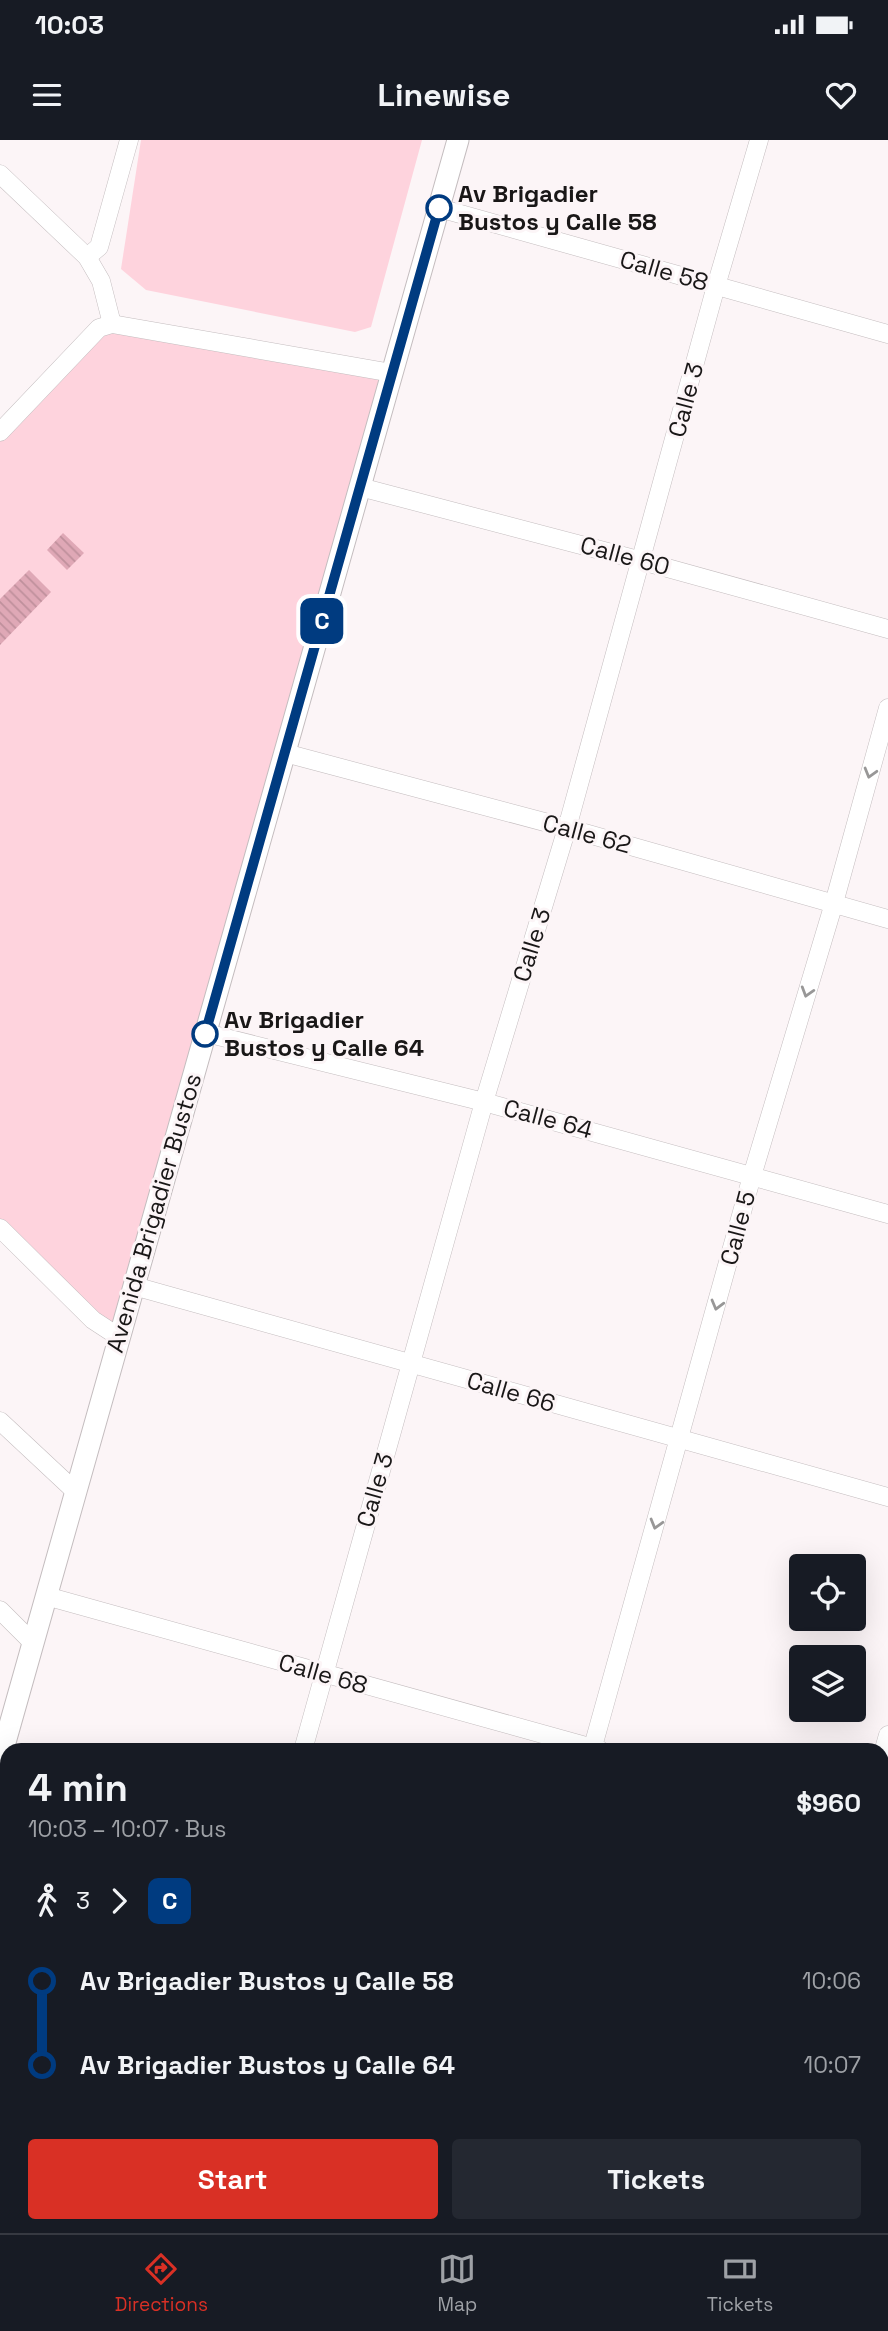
<!DOCTYPE html>
<meta charset="utf-8">
<style>
body{margin:0;font-family:"Space Grotesk",sans-serif;background:#242831;color:#f1f3f6;height:100vh;display:flex;flex-direction:column;font-size:26px;white-space:nowrap}
*{box-sizing:border-box;margin:0}
p{font-size:23px;color:#9ea1a6}
.icon{flex:none;width:38px;height:38px;fill:none;stroke:currentColor;stroke-width:2;stroke-linecap:round;stroke-linejoin:round}
.map{position:relative;flex:1;overflow:hidden}
.details{position:absolute;left:0px;top:1603px;width:889px;height:490px;display:flex;flex-direction:column;background:#171b24;border-radius:21px 21px 0 0;box-shadow:0 7px 28px #0002}
.details>*{flex:none}
.badge{padding:0 14px;border-radius:10px;font-size:24px;line-height:46px}
.fabs{position:absolute;left:789px;top:1414px;display:grid;gap:14px}
.fabs a{display:grid;place-items:center;width:77px;height:77px;border-radius:7px;background:#171b24;box-shadow:0 7px 28px #0002;font-size:35px}
.map>.badge{position:absolute;translate:-50% -50%;box-shadow:0 0 0 4px #fff}
.legs{display:flex;align-items:center;gap:10px;height:77px;padding:0 28px;font-size:23px}
.legs p{margin-inline-start:auto}
.headline{display:flex;align-items:center;justify-content:space-between;height:119px;padding:0 28px}
h1{font-size:38px;font-weight:800;line-height:52px}
.button{display:flex;gap:14px;margin-top:auto;padding:14px 28px}
.button a{flex:1;height:80px;border-radius:7px;background:#d93025;color:#fff;font-size:28px;font-weight:800;line-height:80px;text-align:center}
.button a+a{background:#242831;color:#f1f3f6}
ul{padding:0 28px;list-style:none}
li{display:flex;align-items:center;gap:24px;height:84px;font-size:26px}
li i{display:grid;place-items:center;width:10px;height:100%;margin:0 9px;background:currentColor}
li i::after{content:'';width:18px;height:18px;margin:-9px;border:5px solid;border-radius:50%;background:#171b24}
li p{margin-inline-start:auto}
li:first-child i{background:linear-gradient(#0000 50%,currentColor 0)}
li:last-child i{background:linear-gradient(currentColor 50%,#0000 0)}
.status{display:flex;justify-content:space-between;align-items:center;height:49px;padding:0 35px;background:#171b24;direction:ltr}
.status svg{height:19px;fill:currentColor}
header{display:flex;justify-content:space-between;align-items:center;height:91px;padding:0 28px;background:#171b24;font-size:32px;font-weight:800}
.tabs{display:flex;justify-content:space-around;align-items:center;height:98px;border-top:2px solid #363941;background:#171b24;font-size:19px;color:#9ea1a6}
.tabs a{display:grid;justify-items:center;gap:4px}
.tabs .active{color:#d93025}
.map>svg:first-child{display:block}
</style>
<div class="status"><b>10:03</b><svg viewBox="0 0 49 12"><path d="M0 12V9h3v3zM5 12V6h3v6zM10 12V3h3v9zM15 12V0h3v12zM26 1h20v11H26zM47 4h2v5h-2z"/></svg></div>
<header><svg class="icon" aria-label="menu" viewBox="0 0 24 24"><path d="M4 6h16M4 12h16M4 18h16"/></svg>Linewise<svg class="icon" aria-label="heart" viewBox="0 0 24 24"><path d="M12 20l-8-8c-3-5 5-10 8-4 3-6 11-1 8 4z"/></svg></header>
<div class="map">
<svg width="888" height="2093" viewBox="0 0 888 2093">
<defs>
<pattern id="building-back-hatch" width="6" height="6" patternUnits="userSpaceOnUse" patternTransform="scale(1.75)"><rect width="6" height="6" fill="#dfa8b6"/><path d="M-1 5l2 2M0 0l6 6M5-1l2 2" fill="none" stroke="#bf909c"/></pattern>
</defs>
<rect width="100%" height="100%" fill="#fcf5f7"/>
<g fill="#fed3dd">
<polygon points="141,0 422,0 371,187 355,192 146,150 121,129"/>
<polygon points="99,188 392,233 119,1197 0,1081 0,292"/>
</g>
<g fill="url(#building-back-hatch)">
<polygon points="63,393 84,413 67,430 47,410"/>
<polygon points="29,430 51,452 0,505 0,459"/>
</g>
<g fill="none" stroke-linecap="round" stroke-linejoin="round">
<g stroke="#c4bdbf" stroke-width="19">
<g id="minor">
<polyline points="0,34 87,117 101,141 112,184"/>
<polyline points="439,68 888,194"/>
<polyline points="87,117 99,107 129,0"/>
<polyline points="0,292 99,188 112,184 392,233"/>
<polyline points="360,347 642,421 888,489"/>
<polyline points="285,613 567,688 888,779"/>
<polyline points="206,893 484,962 888,1074"/>
<polyline points="0,1088 93,1180 119,1197"/>
<polyline points="134,1146 888,1357"/>
<polyline points="0,1281 76,1352"/>
<polyline points="46,1456 600,1610"/>
<polyline points="0,1470 33,1503"/>
<polyline points="303,1610 484,962 567,688 716,146 759,0"/>
<polyline points="592,1610 752,1036 834,763 888,568"/>
<polyline points="882,1616 888,1595"/>
<polyline points="882,1690 888,1692"/>
<polyline points="0,1782 7,1784"/>
<polyline points="882,2024 888,2025"/>
<polyline points="0,2069 7,2071"/>
<polyline points="70,2086 99,2093"/>
<polyline points="164,2093 166,2086"/>
<polyline points="454,2093 456,2086"/>
<polyline points="752,2093 754,2086"/>
</g>
</g>
<g stroke="#c4bdbf" stroke-width="23">
<polyline id="tertiary" points="0,1620 458,0"/>
</g>
<use href="#minor" stroke="#fff" stroke-width="18"/>
<use href="#tertiary" stroke="#fff" stroke-width="21"/>
</g>
<defs><path id="oneway-chevron" d="M-2-3.5L2.5 0L-2 3.5" fill="none" stroke-width="1.6" stroke-linecap="round" stroke-linejoin="round" transform="scale(1.75)"/></defs>
<g stroke="#989797">
<use href="#oneway-chevron" transform="translate(870 633) rotate(106)"/>
<use href="#oneway-chevron" transform="translate(807 852) rotate(107)"/>
<use href="#oneway-chevron" transform="translate(717 1165) rotate(105)"/>
<use href="#oneway-chevron" transform="translate(656 1384) rotate(106)"/>
</g>
<g fill="none" stroke-linecap="round" stroke-linejoin="round">
<g stroke="#fff" stroke-width="16">
<polyline id="line-1" points="205,894 439,68"/>
</g>
<use href="#line-1" stroke="#003b80" stroke-width="10"/>
</g>
<g fill="#fff" stroke="#003b80" stroke-width="3.5">
<circle cx="439" cy="68" r="12"/>
<circle cx="205" cy="894" r="12"/>
</g>
<g text-anchor="middle" stroke-width="6" stroke-linejoin="round" paint-order="stroke">
<g font-size="24" font-weight="bold" fill="#191717" stroke="#fcf5f7" text-anchor="start">
<text x="458" y="62">Av Brigadier<tspan x="458" dy="28">Bustos y Calle 58</tspan></text>
<text x="224" y="888">Av Brigadier<tspan x="224" dy="28">Bustos y Calle 64</tspan></text>
</g>
<g font-size="24" fill="#191717" stroke="#fcf5f7">
<text transform="translate(664 131) rotate(16)" y="8">Calle 58</text>
<text transform="translate(686 260) rotate(-75)" y="8">Calle 3</text>
<text transform="translate(625 416) rotate(15)" y="8">Calle 60</text>
<text transform="translate(587 694) rotate(15)" y="8">Calle 62</text>
<text transform="translate(532 805) rotate(-73)" y="8">Calle 3</text>
<text transform="translate(548 979) rotate(15)" y="8">Calle 64</text>
<text transform="translate(154 1073) rotate(-74)" y="8">Avenida Brigadier Bustos</text>
<text transform="translate(738 1088) rotate(-75)" y="8">Calle 5</text>
<text transform="translate(511 1252) rotate(16)" y="8">Calle 66</text>
<text transform="translate(375 1350) rotate(-74)" y="8">Calle 3</text>
<text transform="translate(323 1534) rotate(16)" y="8">Calle 68</text>
</g>
</g>
</svg>
<div class="fabs">
<a><svg class="icon" aria-label="locate" viewBox="0 0 24 24"><circle cx="12" cy="12" r="6"/><path d="M12 2v4M12 18v4M2 12h4M18 12h4"/></svg></a>
<a><svg class="icon" aria-label="layers" viewBox="0 0 24 24"><path d="M12 4l9 5-9 5-9-5zM3 14l9 5 9-5"/></svg></a>
</div>
<b class="badge" style="left:322px;top:481px;background:#003b80;color:#fff">C</b>
<section class="details">
<div class="headline"><div><h1>4 min</h1><p>10:03 – 10:07 · Bus</p></div><b>$960</b></div>
<div class="legs"><svg class="icon" aria-label="walk" viewBox="0 0 24 24"><circle cx="13" cy="4" r="2"/><path d="M13 8l-2 6 4 7M11 14l-3 7M7 12l3-4h3l4 4"/></svg>3<svg class="icon" aria-label="forward" viewBox="0 0 24 24"><path d="M9 5l7 7-7 7"/></svg><b class="badge" style="background:#003b80;color:#fff">C</b></div>
<ul>
<li><i style="color:#003b80"></i><b>Av Brigadier Bustos y Calle 58</b><p>10:06</p></li>
<li><i style="color:#003b80"></i><b>Av Brigadier Bustos y Calle 64</b><p>10:07</p></li>
</ul>
<div class="button"><a>Start</a><a>Tickets</a></div>
</section>
</div>
<nav class="tabs">
<a class="active"><svg class="icon" aria-label="directions" viewBox="0 0 24 24"><path d="M12 3l9 9-9 9-9-9zM9 14v-3h6M13 9l2 2-2 2"/></svg>Directions</a>
<a><svg class="icon" aria-label="map" viewBox="0 0 24 24"><path d="M3 6l6-2 6 2 6-2v14l-6 2-6-2-6 2zM9 4v14M15 6v14"/></svg>Map</a>
<a><svg class="icon" aria-label="tickets" viewBox="0 0 24 24"><path d="M3 7h18v10H3zM15 7v10"/></svg>Tickets</a>
</nav>
